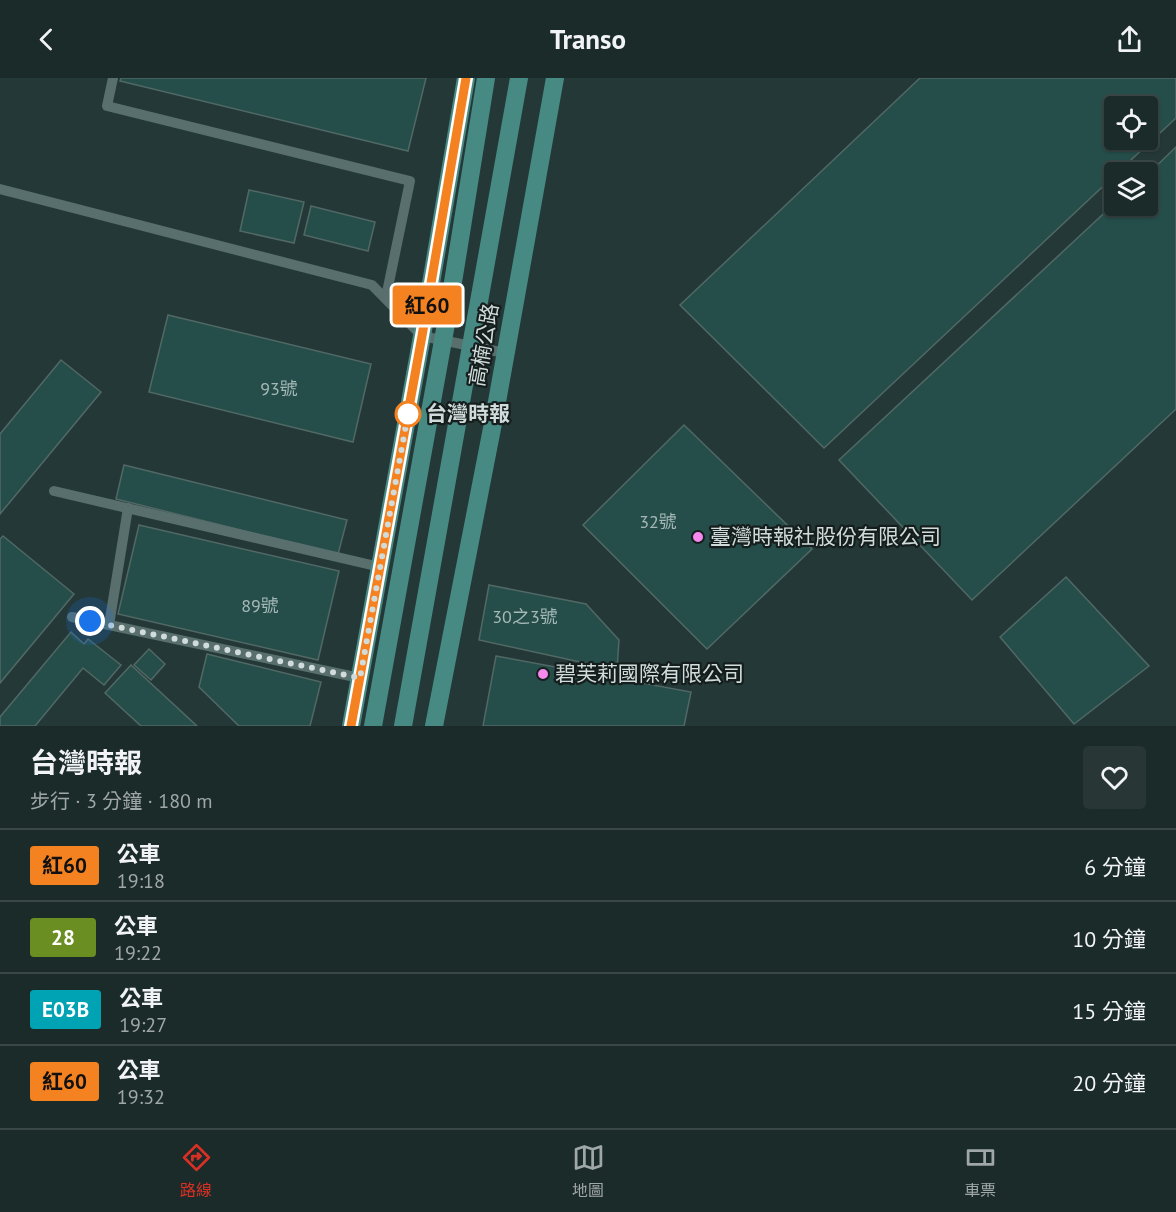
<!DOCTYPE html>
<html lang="zh-TW">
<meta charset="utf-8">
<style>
body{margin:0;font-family:"PT Sans","Noto Sans TC",sans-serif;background:#283735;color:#f1f3f6;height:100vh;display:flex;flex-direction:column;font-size:22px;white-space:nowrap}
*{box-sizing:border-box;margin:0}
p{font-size:20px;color:#a0a7a8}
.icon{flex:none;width:33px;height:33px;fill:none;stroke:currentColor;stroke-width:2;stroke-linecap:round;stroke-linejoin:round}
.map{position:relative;height:648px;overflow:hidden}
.details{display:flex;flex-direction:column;background:#1b2b29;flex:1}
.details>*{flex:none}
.badge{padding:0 12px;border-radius:4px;font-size:21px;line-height:39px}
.buttons{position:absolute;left:1104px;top:18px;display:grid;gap:12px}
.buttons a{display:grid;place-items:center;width:54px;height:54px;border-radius:6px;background:#1b2b29;box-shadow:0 2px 4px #0004,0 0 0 2px #394746;font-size:30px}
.you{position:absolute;width:30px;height:30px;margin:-15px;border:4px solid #fff;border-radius:50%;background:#1a73e8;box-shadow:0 0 0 9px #1a73e833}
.map>.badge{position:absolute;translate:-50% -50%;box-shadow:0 0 0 3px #fff}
.round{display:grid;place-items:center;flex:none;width:63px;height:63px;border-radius:6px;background:#283735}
.head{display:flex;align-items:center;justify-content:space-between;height:102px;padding:0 30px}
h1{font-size:28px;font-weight:700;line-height:45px}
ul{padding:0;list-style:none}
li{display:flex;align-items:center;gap:18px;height:72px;padding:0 30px;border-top:2px solid #394746}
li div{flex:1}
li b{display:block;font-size:22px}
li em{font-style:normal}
li .badge{min-width:66px;font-weight:700;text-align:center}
header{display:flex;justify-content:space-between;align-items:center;height:78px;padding:0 30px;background:#1b2b29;font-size:27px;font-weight:700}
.dock{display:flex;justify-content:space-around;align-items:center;height:84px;border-top:2px solid #394746;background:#1b2b29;font-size:16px;color:#a0a7a8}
.dock a{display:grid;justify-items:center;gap:3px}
.dock .active{color:#d93025}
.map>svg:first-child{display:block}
</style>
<header><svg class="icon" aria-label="back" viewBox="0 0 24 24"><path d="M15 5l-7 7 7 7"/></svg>Transo<svg class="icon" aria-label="share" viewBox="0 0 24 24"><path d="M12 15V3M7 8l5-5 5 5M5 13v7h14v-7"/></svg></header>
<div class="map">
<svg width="1176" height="648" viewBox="0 0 1176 648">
<rect width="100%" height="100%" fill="#243937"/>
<g fill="#254e4a" stroke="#516865" stroke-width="1.5" fill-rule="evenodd">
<polygon points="121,0 426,0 408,73 120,3"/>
<path d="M920,0H1176V40L1118,94H1114V98L824,370L680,227ZM1114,28H1148V62H1114Z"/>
<polygon points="1176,69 1176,331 972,522 839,382 1114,126 1148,128 1148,96"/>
<polygon points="249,112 304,124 294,165 240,153"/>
<polygon points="311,128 375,144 368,173 304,157"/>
<polygon points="168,237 371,286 353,364 149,314"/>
<polygon points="61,282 101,314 0,436 0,356"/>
<polygon points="684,347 812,471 707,571 583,447"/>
<polygon points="124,387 347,442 338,476 116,421"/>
<polygon points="139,447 339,493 318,582 118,536"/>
<polygon points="3,458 74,516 0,605 0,461"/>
<polygon points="1066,499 1149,588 1074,646 1000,559"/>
<polygon points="489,507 586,526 619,562 617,592 479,562"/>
<polygon points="71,554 84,566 88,561 121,587 104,607 83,590 35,648 0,648 0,639"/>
<polygon points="149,571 165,586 151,602 134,587"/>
<polygon points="207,576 321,604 310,648 239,648 199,609"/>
<polygon points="496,578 691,614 684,648 483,648"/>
<polygon points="131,587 197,648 141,648 105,615"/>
</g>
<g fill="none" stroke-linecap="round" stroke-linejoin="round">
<g stroke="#586f6d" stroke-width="10">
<polyline points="113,0 107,28 410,103 386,219"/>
<polyline points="0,111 372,207 422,258 505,275"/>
<polyline points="54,413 380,489"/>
<polyline points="72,539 109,547 128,430"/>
<polyline points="109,547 360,600"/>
</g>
<g stroke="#478a84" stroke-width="18">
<polyline points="351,648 422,258 466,0"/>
<polyline points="373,648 448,235 486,0"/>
<polyline points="403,648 519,0"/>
<polyline points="434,648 495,335 555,0"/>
</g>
</g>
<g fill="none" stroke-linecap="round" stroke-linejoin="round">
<g stroke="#fff" stroke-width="14">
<polyline id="line" points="351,648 422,258 466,0"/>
</g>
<use href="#line" stroke="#f58220" stroke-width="9"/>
<polyline stroke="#d0dcdb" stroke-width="6" stroke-dasharray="0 10.8" points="90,543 360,600 408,336"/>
</g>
<circle fill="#fff" stroke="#f58220" stroke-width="3" cx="408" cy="336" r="12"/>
<g fill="#f589ee" stroke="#151e1d" stroke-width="2">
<circle cx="698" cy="459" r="6"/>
<circle cx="543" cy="596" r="6"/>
</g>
<g text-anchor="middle" stroke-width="4.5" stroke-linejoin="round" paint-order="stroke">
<g font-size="18" fill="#a5b8b7">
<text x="279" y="317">93號</text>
<text x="658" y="450">32號</text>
<text x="260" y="534">89號</text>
<text x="525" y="545">30之3號</text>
</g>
<g font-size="21" fill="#d0dcdb" stroke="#151e1d">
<text transform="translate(484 267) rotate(-80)" y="7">高楠公路</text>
</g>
<g font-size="21" font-weight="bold" fill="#d0dcdb" stroke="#151e1d" text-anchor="start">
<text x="426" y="343">台灣時報</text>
</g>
<g font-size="21" fill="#d0dcdb" stroke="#151e1d" text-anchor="start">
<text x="710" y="466">臺灣時報社股份有限公司</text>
<text x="555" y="603">碧芙莉國際有限公司</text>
</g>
</g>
</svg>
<div class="buttons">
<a><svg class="icon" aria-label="locate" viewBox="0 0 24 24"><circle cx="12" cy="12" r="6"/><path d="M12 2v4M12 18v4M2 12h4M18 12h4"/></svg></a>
<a><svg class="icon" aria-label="layers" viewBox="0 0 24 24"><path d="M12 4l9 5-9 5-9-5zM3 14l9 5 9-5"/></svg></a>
</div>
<div class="you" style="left:90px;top:543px"></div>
<b class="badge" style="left:427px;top:227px;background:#f58220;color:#111">紅60</b>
</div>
<section class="details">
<div class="head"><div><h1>台灣時報</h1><p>步行 · 3 分鐘 · 180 m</p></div><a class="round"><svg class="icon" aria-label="heart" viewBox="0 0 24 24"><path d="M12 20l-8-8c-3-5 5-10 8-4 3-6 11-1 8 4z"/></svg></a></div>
<ul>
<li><span class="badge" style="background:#f58220;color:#111">紅60</span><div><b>公車</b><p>19:18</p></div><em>6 分鐘</em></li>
<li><span class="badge" style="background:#6b8e23;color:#fff">28</span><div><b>公車</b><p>19:22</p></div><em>10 分鐘</em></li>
<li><span class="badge" style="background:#00a3b4;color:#fff">E03B</span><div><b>公車</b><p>19:27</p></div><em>15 分鐘</em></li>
<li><span class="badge" style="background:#f58220;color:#111">紅60</span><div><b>公車</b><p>19:32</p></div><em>20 分鐘</em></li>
</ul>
</section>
<nav class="dock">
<a class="active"><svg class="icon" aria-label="directions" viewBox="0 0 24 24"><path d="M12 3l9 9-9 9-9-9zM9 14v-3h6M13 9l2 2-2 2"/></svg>路線</a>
<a><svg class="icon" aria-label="map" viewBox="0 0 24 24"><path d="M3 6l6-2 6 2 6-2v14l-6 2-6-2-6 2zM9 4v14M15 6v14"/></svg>地圖</a>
<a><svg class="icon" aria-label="tickets" viewBox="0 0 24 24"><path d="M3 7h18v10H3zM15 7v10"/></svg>車票</a>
</nav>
